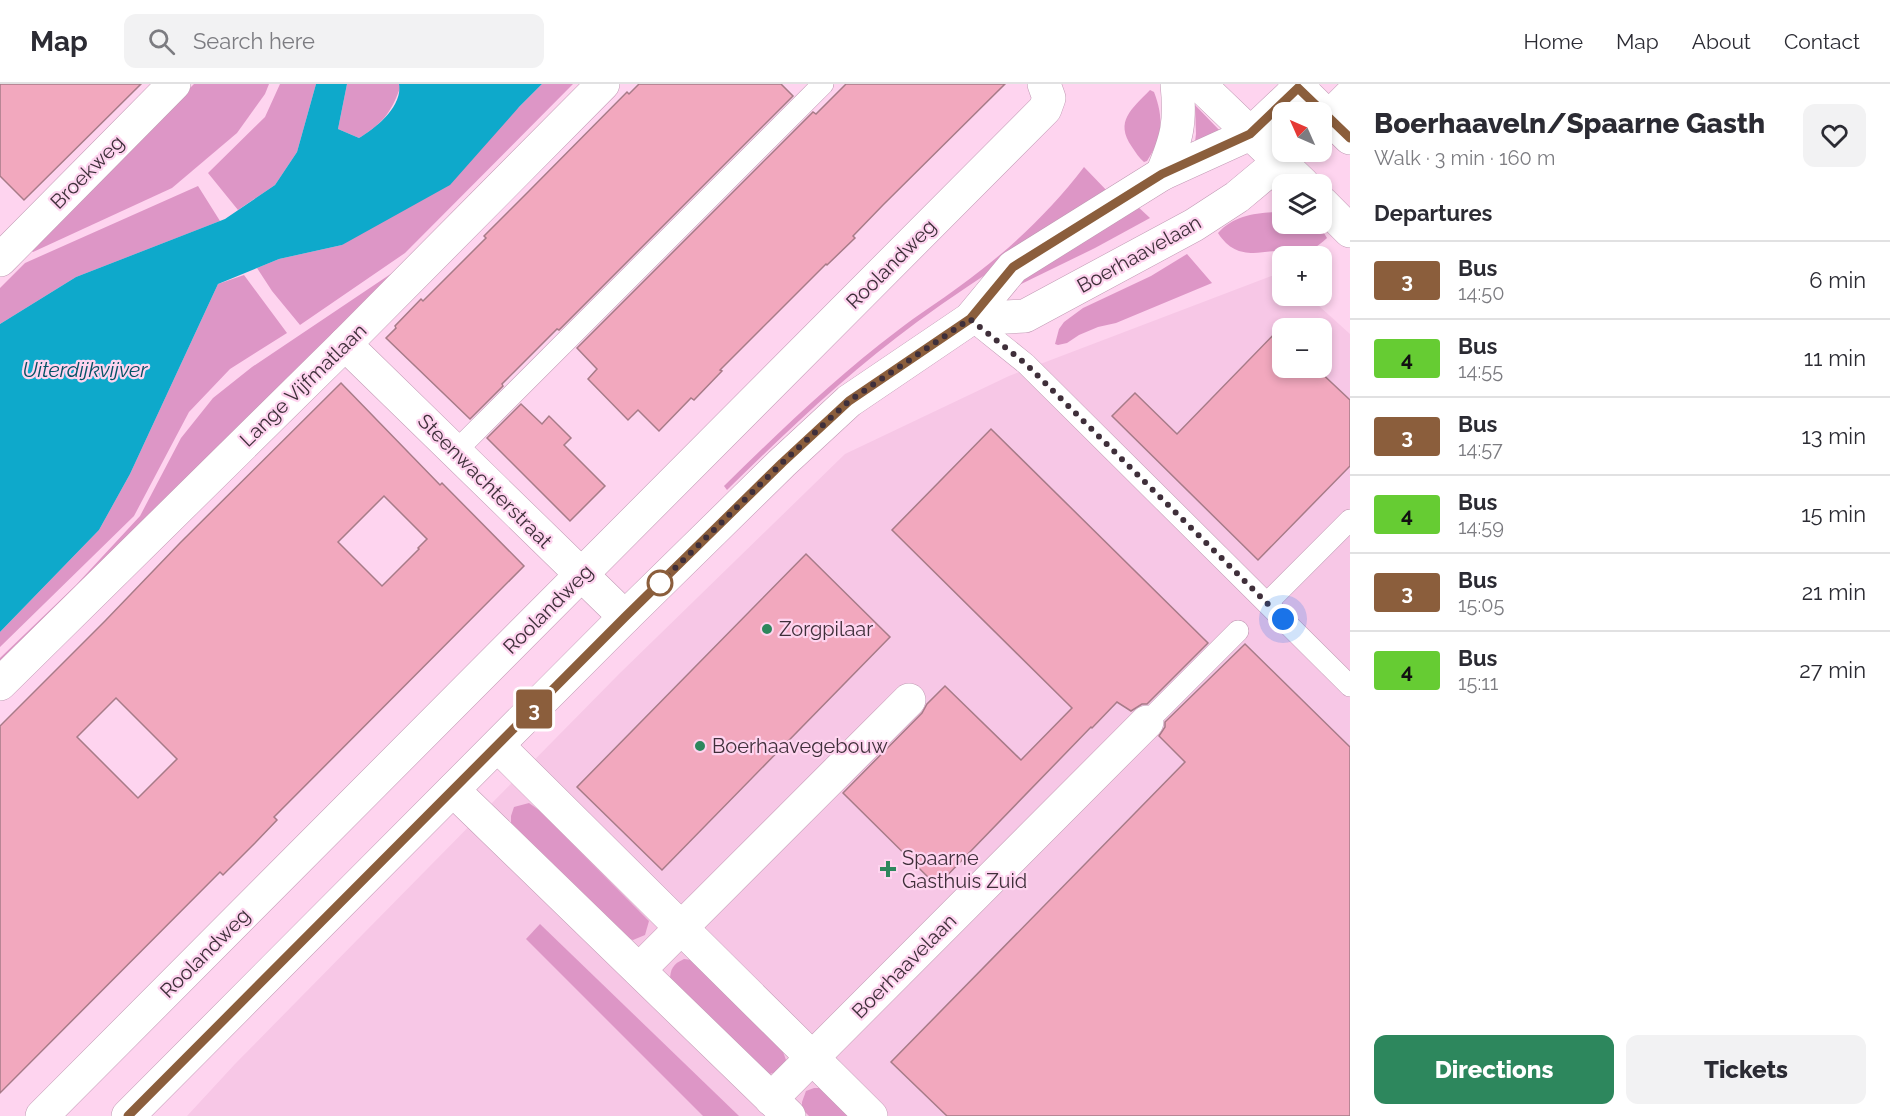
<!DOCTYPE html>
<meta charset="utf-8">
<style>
body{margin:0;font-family:Raleway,sans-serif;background:#f2f2f3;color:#2b2b33;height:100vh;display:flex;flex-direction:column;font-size:22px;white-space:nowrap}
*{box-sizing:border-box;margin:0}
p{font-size:20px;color:#7c7c81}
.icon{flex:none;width:33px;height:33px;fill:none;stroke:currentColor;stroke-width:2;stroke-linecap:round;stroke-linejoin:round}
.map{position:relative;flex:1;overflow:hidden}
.drawer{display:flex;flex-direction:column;background:#fff;width:540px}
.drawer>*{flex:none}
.badge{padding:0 12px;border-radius:4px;font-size:21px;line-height:39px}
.needle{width:39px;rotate:315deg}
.controls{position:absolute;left:1272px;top:18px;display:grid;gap:12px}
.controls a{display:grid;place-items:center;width:60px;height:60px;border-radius:12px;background:#fff;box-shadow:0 3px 9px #0003;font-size:30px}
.you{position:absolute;width:30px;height:30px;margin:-15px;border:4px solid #fff;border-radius:50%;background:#1a73e8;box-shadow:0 0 0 9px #1a73e833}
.map>.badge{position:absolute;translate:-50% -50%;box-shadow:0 0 0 3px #fff}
h2{padding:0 24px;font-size:22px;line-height:54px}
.round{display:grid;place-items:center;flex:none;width:63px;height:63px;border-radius:12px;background:#f2f2f3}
.head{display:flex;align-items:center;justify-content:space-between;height:102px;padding:0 24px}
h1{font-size:28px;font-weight:800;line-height:45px}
.cta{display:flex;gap:12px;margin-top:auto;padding:12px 24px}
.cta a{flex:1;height:69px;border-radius:12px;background:#2d875d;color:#fff;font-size:24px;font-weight:800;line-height:69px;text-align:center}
.cta a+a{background:#f2f2f3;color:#2b2b33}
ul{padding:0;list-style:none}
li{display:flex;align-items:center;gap:18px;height:78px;padding:0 24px;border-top:2px solid #e1e1e2}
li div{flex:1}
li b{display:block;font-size:22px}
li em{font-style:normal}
li .badge{min-width:66px;font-weight:700;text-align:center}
header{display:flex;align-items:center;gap:36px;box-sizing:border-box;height:84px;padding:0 30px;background:#fff;border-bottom:2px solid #e1e1e2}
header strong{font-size:28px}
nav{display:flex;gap:33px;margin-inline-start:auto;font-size:21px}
.search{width:420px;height:54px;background:#f2f2f3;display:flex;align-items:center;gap:15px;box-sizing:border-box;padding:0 21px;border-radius:12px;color:#7c7c81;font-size:22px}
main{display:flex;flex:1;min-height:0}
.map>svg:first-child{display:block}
</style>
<header>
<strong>Map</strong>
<div class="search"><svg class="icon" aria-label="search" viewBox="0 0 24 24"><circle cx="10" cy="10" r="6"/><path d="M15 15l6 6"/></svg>Search here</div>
<nav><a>Home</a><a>Map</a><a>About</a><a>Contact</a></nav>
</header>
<main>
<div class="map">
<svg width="1350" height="1032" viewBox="0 0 1350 1032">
<rect width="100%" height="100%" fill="#fed4ef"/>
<path fill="#f7c7e6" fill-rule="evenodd" d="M1282,188V212H1308L1350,250V1032H187L235,980L619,590L845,370L1009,292ZM1282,244H1322V284H1282Z"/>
<g fill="#dd96c6">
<polygon points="194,0 269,0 265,10 237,49 172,104 33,168 29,165"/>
<polygon points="280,0 316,0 297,68 275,101 238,126 208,89 265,33"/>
<path d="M347,0H399L400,4C391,29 382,40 359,54L338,45Z"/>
<polygon points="542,0 573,0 405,169 300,241 272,207 257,184 279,175 342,161 519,23"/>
<path d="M1150,6L1154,8C1164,34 1163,53 1147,77L1144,78C1139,74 1136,69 1132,63C1114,37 1132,25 1150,6Z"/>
<polygon points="1195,21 1224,51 1194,66 1196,50"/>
<path d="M1084,83L1111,111C1045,152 980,192 917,238C849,288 787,347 727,406L724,402C778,349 836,293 897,247C917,231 939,218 960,202C1007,168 1049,129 1084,83Z"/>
<polygon points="198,102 220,137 76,193 0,240 0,204 25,179"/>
<polygon points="1135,120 1150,134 1095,164 1007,207"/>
<path d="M1275,128L1282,129V140C1300,140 1318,136 1327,154C1309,171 1307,165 1285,166C1258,168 1236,177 1218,149C1233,132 1254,129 1275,128Z"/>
<polygon points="1187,170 1212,199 1116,239 1098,243 1079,251 1067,259 1058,261 1055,260 1059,245 1064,238 1083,224 1151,192"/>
<polygon points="407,179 0,591 0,574 76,501 140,432 181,354 213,314 252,283"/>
<polygon points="244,191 287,249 230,285 189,328 134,432 0,563 0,548 99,446 130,390 218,200"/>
<polygon points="529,719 539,726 649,837 645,851 633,856 626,854 511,739 511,732 514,723"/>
<polygon points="540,840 739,1032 703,1032 526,855"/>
<path d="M684,875L692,876L782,965L786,976L781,986L770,990L764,988L670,897C670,885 673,880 684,875Z"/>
<polygon points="814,1004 824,1004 851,1032 809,1032 802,1025 802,1018 806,1007"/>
</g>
<path fill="#0ea9cb" d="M316,0H347L338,45L359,54C376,44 403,22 399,0H542L519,23L450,101L342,161L279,175L218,200L130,390L99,446L0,548V240L76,193L225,135L275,101L297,68Z"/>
<g fill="#f2a8be" stroke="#a77b88" stroke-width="1.5" fill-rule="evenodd">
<polygon points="0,0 141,0 24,116 0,92"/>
<polygon points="639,0 781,0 793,12 559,246 557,245 502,300 503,302 470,335 386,254 396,244 395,242 421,215 423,217 486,154 484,152 529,107 627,8 629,10"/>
<polygon points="846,0 1005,0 883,121 853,152 855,154 827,181 826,180 720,286 722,287 694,316 691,314 659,347 638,326 628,336 588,295 597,285 577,264 813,28 816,30"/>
<polygon points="1282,242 1282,284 1316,284 1350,316 1350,382 1258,476 1112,332 1135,309 1177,350"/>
<path d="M341,299L440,401L442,399L524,482L274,733L277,736L255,759L223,791L220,788L0,1009V642L105,537L180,459ZM384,412L427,455L418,464L419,465L382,502L338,458ZM116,614L177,675L138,714L77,653Z"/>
<polygon points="521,320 542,340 549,332 571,354 564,361 605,402 570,437 487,354"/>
<polygon points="991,345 1208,559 1147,620 1142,620 1131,627 1117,618 1092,644 1091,643 937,802 843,709 922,629 927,620 945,602 1021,676 1072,624 892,446"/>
<polygon points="806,470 890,553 662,786 577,703"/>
<polygon points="1245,560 1350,663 1350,1032 947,1032 891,978 1185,678 1159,652 1165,643 1165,638"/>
</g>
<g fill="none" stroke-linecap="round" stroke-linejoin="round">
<g stroke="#c19ab4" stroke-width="22">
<g id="lane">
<polyline points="970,235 1026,280 1350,602"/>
<polyline points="455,368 823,0"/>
<polyline points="1267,519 1350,436"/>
<polyline points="1157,628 1238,547"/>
</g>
</g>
<g stroke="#c19ab4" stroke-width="34">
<g id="street">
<polyline points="0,176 174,0"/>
<polyline points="345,260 625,533"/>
<polyline points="0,600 345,260 603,0"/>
<polyline points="498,662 871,1032"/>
<polyline points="453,706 789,1032"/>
<polyline points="639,886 909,616"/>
<polyline points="771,1015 1147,638"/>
<polyline points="42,1032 1045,25 1049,14 1044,0"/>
</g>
</g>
<g stroke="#c19ab4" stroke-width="34">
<g id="secondary">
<polyline points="1199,0 1303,100"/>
<polyline points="1295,0 1350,54"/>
<polyline points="1322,40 1350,12"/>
<path d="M1162,90C1177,54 1181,39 1177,0"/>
<polyline points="1322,119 1350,147"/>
<polyline points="970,235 1025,232 1194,141 1237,113 1291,68"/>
<polyline points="128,1032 625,533 782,379 849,317 970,235 1013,183 1162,90 1250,50 1303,0"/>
</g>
</g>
<use href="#lane" stroke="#fff" stroke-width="21"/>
<use href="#street" stroke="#fff" stroke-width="33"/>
<use href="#secondary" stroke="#fff" stroke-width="33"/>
</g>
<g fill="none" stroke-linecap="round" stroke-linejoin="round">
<g stroke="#fff" stroke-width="14">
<polyline id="line" points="128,1032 625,533 782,379 849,317 970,235 1013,183 1162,90 1250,50 1298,4 1350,54"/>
</g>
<use href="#line" stroke="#8b5e3c" stroke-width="9"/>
<polyline stroke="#3f2f3a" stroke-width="6" stroke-dasharray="0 10.8" points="660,499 782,379 849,317 970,235 1026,280 1283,535"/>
</g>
<circle fill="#fff" stroke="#8b5e3c" stroke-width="3" cx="660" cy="499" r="12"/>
<g fill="#2d875d" stroke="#fed4ef" stroke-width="2">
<circle cx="767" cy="545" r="6"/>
<circle cx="700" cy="662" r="6"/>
<path d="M885 776h6v6h6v6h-6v6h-6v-6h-6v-6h6z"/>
</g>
<g text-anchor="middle" stroke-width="4.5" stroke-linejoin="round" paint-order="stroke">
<g font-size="20" fill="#3f2f3a" stroke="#fed4ef">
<text transform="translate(87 88) rotate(-45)" y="7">Broekweg</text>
<text transform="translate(1139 170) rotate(-29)" y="7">Boerhaavelaan</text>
<text transform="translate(891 180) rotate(-45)" y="7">Roolandweg</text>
<text transform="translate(303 301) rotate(-44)" y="7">Lange Vijfmatlaan</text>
<text transform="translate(485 397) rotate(45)" y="7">Steenwachterstraat</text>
<text transform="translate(548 525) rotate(-45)" y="7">Roolandweg</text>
<text transform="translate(205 869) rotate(-45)" y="7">Roolandweg</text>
<text transform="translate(904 882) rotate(-45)" y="7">Boerhaavelaan</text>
</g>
<g font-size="20" fill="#3f2f3a" stroke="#fed4ef" text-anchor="start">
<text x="779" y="552">Zorgpilaar</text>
<text x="712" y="669">Boerhaavegebouw</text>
<text x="902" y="781">Spaarne<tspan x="902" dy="23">Gasthuis Zuid</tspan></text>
</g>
<g font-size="21" font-style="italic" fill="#035264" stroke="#fed4ef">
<text x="85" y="293">Uiterdijkvijver</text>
</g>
</g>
</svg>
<div class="controls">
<a><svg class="needle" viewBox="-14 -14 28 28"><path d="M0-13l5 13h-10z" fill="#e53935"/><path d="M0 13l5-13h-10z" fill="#7c7c81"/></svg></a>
<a><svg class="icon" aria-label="layers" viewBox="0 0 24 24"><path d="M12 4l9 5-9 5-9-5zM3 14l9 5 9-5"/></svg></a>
<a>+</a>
<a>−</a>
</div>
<div class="you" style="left:1283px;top:535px"></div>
<b class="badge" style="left:534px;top:625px;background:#8b5e3c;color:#fff">3</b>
</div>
<section class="drawer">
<div class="head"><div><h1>Boerhaaveln/Spaarne Gasth</h1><p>Walk · 3 min · 160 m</p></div><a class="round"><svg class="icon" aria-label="heart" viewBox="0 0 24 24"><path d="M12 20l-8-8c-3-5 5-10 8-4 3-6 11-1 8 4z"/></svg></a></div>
<h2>Departures</h2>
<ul>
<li><span class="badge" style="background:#8b5e3c;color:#fff">3</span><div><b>Bus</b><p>14:50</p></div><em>6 min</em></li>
<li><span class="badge" style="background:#6c3;color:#111">4</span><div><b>Bus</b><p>14:55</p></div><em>11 min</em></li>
<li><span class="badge" style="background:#8b5e3c;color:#fff">3</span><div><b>Bus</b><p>14:57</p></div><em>13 min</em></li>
<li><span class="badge" style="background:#6c3;color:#111">4</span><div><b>Bus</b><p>14:59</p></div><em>15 min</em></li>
<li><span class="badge" style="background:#8b5e3c;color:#fff">3</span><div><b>Bus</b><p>15:05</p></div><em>21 min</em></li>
<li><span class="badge" style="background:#6c3;color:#111">4</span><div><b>Bus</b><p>15:11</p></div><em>27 min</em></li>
</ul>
<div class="cta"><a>Directions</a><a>Tickets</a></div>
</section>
</main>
